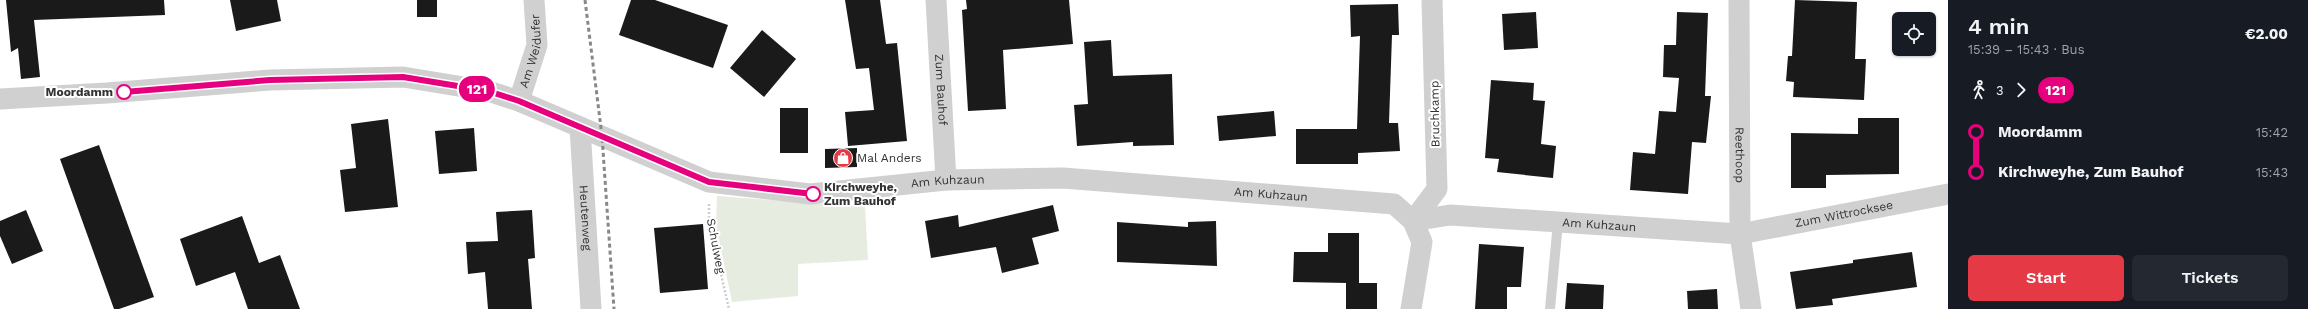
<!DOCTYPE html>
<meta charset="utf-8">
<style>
body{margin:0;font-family:"Work Sans",sans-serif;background:#242831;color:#f1f3f6;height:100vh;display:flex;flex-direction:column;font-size:15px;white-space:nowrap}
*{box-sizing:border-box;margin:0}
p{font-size:13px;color:#9ea1a6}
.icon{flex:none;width:22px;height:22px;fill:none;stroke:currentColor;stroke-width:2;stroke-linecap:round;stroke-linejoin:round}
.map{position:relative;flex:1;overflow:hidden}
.drawer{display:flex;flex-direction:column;background:#171b24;width:360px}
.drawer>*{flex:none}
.badge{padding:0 8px;border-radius:13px;font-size:14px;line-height:26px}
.tools{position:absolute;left:1892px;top:12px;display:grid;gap:8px}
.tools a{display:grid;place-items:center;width:44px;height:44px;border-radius:6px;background:#171b24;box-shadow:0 1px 3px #0004;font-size:20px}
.map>.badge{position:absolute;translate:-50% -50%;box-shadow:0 0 0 2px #fff}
.legs{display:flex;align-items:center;gap:6px;height:44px;padding:0 20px;font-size:13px}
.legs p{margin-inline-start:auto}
.summary{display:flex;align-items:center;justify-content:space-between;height:68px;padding:0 20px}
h1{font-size:22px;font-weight:600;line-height:30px}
.primary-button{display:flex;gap:8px;margin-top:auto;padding:8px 20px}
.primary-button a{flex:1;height:46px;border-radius:6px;background:#e63946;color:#fff;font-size:16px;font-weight:600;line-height:46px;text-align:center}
.primary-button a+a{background:#242831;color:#f1f3f6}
ul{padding:0 20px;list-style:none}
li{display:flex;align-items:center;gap:14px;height:40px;font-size:15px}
li i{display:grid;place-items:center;width:6px;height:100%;margin:0 5px;background:currentColor}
li i::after{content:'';width:10px;height:10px;margin:-5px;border:3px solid;border-radius:50%;background:#171b24}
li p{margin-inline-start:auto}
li:first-child i{background:linear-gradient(#0000 50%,currentColor 0)}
li:last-child i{background:linear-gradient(currentColor 50%,#0000 0)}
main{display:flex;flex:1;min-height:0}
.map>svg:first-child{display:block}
</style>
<main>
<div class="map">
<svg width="1948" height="309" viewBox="0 0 1948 309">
<rect width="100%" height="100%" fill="#fff"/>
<polygon fill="#e6ecdf" points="717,196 865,207 868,260 798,264 798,296 732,302 716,225"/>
<g fill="#1a1a1a">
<polygon points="6,0 164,0 165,15 34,20 40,77 21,79 18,48 11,52"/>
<polygon points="230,0 277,0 281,21 236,31"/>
<rect x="417" y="0" width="20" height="17"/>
<polygon points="631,0 655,0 728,25 713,68 619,35"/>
<polygon points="845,0 880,0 886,44 897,43 907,141 848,146 845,112 874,110 869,68 856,69"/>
<polygon points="966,0 1069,0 1073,44 1003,50 1006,109 968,111 962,10 967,9"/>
<polygon points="1795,0 1857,2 1855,59 1866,59 1864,100 1793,97 1794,82 1786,81 1788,56 1792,56"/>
<polygon points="1398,4 1399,35 1392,35 1389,123 1398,123 1400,151 1358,153 1358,164 1296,164 1296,129 1357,129 1360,36 1351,37 1350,5"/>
<polygon points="1536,12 1538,48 1504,50 1502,14"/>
<polygon points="1677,12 1708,13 1705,96 1711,96 1706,143 1692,142 1688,194 1630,190 1633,152 1655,154 1659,111 1676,112 1679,78 1663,77 1664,45 1676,45"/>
<polygon points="762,30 796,59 764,97 730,68"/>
<polygon points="1111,40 1113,76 1172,74 1174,145 1133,146 1133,142 1077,146 1074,105 1088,104 1084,42"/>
<polygon points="1491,80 1534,83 1533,100 1545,101 1541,144 1556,146 1553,178 1497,172 1499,159 1485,158"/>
<rect x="780" y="108" width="28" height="45"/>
<polygon points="1274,111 1276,136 1219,141 1217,116"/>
<polygon points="1858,118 1899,118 1899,174 1826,175 1826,188 1791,188 1791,133 1858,134"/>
<polygon points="388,119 398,207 345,212 340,170 356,168 351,124"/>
<polygon points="474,128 477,171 439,174 435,131"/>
<polygon points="99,145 154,297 119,309 114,309 60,159"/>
<polygon points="857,148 857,167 825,168 825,149"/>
<polygon points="1053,205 1059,231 1032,238 1039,264 1002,273 996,247 931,258 925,221 958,215 959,227"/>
<polygon points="26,210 43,251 12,264 0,236 0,221"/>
<polygon points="532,210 535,258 528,259 532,309 488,309 485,272 468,274 466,242 498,241 496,212"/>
<polygon points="242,216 259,263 280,255 300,309 248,309 235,272 196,286 180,239"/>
<polygon points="1216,221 1217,266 1117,262 1117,222 1188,227 1188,222"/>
<polygon points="703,224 708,289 660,293 654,228"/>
<polygon points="1328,233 1359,233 1359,283 1377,283 1377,309 1346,309 1346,283 1348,283 1293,282 1294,252 1328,252"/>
<polygon points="1479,244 1524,247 1521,287 1507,287 1507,309 1475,309"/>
<polygon points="1912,252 1917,287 1832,299 1833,305 1796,309 1790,272 1853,263 1853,260"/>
<polygon points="1567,283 1604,285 1603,309 1565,309"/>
<polygon points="1717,289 1718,309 1688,309 1687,291"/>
</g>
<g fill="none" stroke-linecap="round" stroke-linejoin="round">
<polyline stroke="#cdcdcd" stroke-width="2.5" stroke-dasharray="2 2" stroke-linecap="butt" points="709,204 709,222 729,309"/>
<polyline stroke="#d0d0d0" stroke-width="10" points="1550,309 1558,222"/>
<g stroke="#d0d0d0" stroke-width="21">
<path id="s1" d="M936,0L946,180"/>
<path id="s2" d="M1739,0L1740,234L1751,309"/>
<path id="s3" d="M0,99L107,93L270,80L403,77L488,91L519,101L709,182L810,194L946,180L1063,178L1394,204L1413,221L1422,242L1411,309"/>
<path id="s4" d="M519,101L537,45L534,0"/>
<path id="s5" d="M580,127L591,309"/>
<path id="s6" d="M1413,221L1450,215L1740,234L1948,194"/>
<polyline points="1413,221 1437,189 1432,0"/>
</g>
<polyline stroke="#888" stroke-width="3" stroke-dasharray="4 3" stroke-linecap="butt" points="585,0 602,136 614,309"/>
</g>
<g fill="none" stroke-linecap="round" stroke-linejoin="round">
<g stroke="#fff" stroke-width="9">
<polyline id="line-1" points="124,92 270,80 403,77 488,91 519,101 709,182 813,194"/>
</g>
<use href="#line-1" stroke="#e6007e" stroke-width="6"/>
</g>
<defs>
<g id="shop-disc" transform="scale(1)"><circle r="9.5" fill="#e63946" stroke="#fff"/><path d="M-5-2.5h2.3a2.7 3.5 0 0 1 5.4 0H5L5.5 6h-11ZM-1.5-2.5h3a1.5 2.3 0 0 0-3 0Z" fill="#fff"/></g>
</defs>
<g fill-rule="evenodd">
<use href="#shop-disc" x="843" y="158"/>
</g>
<g fill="#fff" stroke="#e6007e" stroke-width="2">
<circle cx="124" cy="92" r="7"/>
<circle cx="813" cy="194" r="7"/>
</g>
<g text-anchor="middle" stroke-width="4" stroke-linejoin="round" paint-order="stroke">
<g font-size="12" fill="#333" stroke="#fff">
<text dy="4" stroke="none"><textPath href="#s4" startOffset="52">Am Weidufer</textPath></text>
<text dy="4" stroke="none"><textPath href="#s1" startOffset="90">Zum Bauhof</textPath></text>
<text transform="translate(1435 114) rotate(-91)" y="4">Bruchkamp</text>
<text dy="4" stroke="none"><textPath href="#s2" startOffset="155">Reethoop</textPath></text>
<text dy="4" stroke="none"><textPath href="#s3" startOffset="969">Am Kuhzaun</textPath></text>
<text dy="4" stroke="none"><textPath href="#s3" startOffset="1293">Am Kuhzaun</textPath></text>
<text dy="4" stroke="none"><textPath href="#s6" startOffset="434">Zum Wittrocksee</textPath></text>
<text dy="4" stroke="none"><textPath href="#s5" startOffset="91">Heutenweg</textPath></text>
<text dy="4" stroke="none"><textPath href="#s6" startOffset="187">Am Kuhzaun</textPath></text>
<text transform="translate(716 246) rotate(79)" y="4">Schulweg</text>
</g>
<g font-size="12" font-weight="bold" fill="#333" stroke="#fff" text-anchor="end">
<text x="113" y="96">Moordamm</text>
<text x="824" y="191" text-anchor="start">Kirchweyhe,<tspan x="824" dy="14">Zum Bauhof</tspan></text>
</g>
<g font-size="12" fill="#333" stroke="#fff" text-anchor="start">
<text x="857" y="162">Mal Anders</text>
</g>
</g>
</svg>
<div class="tools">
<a><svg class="icon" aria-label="locate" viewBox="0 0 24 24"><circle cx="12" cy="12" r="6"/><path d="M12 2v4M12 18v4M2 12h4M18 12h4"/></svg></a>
</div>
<b class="badge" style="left:477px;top:89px;background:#e6007e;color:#fff">121</b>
</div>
<section class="drawer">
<div class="summary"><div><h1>4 min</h1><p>15:39 – 15:43 · Bus</p></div><b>€2.00</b></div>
<div class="legs"><svg class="icon" aria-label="walk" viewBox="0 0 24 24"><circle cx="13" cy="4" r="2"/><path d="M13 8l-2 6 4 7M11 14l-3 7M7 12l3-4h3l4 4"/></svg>3<svg class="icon" aria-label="forward" viewBox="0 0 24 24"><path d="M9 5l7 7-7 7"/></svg><b class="badge" style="background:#e6007e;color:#fff">121</b></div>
<ul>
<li><i style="color:#e6007e"></i><b>Moordamm</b><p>15:42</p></li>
<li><i style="color:#e6007e"></i><b>Kirchweyhe, Zum Bauhof</b><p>15:43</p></li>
</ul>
<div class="primary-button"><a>Start</a><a>Tickets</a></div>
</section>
</main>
